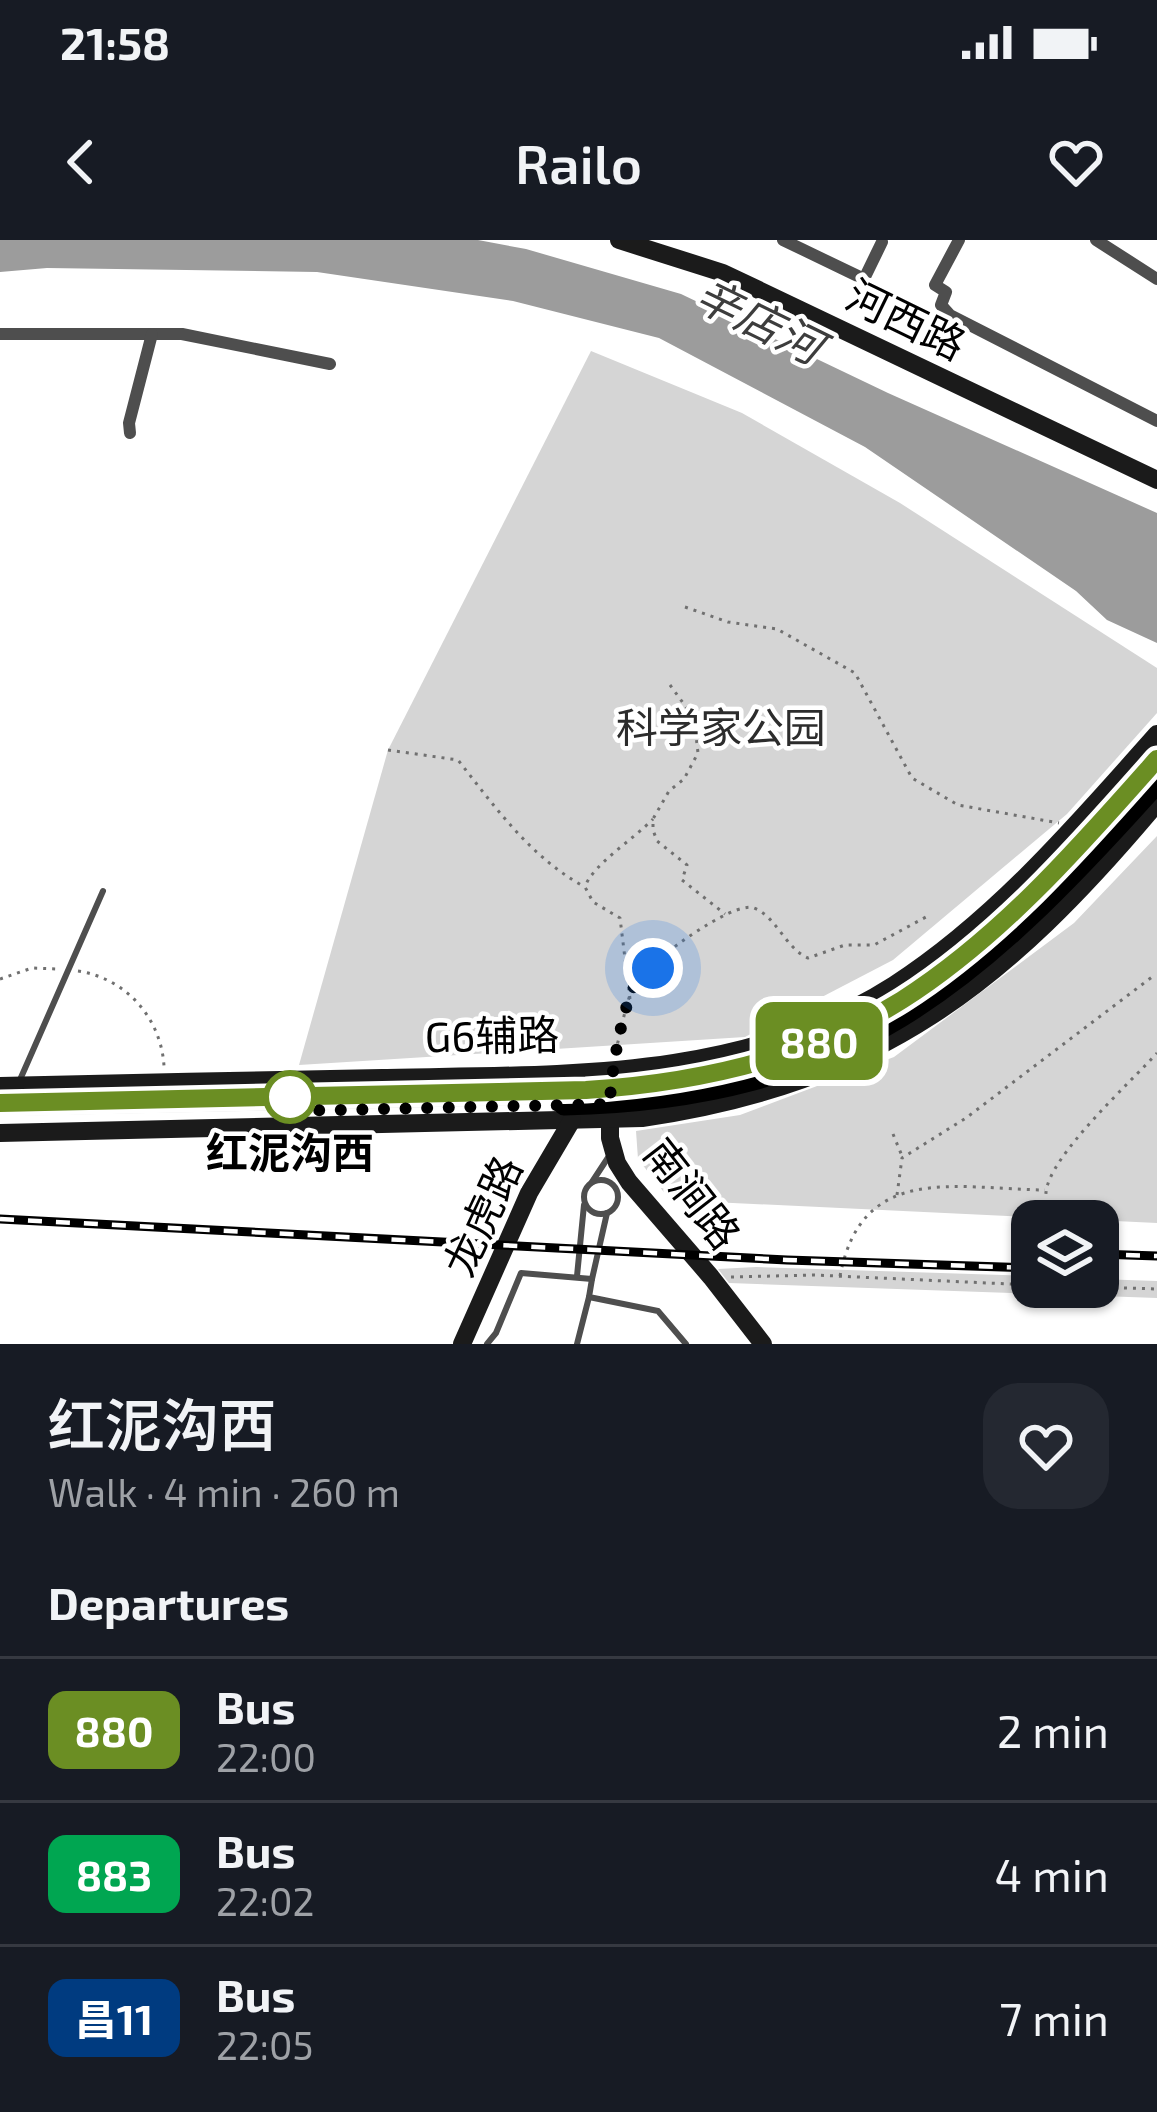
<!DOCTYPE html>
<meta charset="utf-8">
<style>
body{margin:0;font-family:"Exo 2","Noto Sans SC",sans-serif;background:#242831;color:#f1f3f6;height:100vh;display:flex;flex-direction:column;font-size:45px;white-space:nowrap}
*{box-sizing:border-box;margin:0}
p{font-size:39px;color:#9ea1a6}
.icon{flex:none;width:66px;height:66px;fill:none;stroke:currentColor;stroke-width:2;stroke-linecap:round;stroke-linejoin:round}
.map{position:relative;height:1104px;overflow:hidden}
.side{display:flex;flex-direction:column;background:#171b24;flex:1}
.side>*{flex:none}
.badge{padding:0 24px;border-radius:18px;font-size:42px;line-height:78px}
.buttons{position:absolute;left:1011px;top:960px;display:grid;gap:24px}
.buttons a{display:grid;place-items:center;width:108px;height:108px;border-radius:24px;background:#171b24;box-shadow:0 3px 9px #0004;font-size:60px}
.you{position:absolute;width:60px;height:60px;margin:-30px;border:9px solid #fff;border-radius:50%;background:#1a73e8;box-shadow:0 0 0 18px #1a73e833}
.map>.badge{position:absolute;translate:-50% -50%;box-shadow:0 0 0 6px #fff}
h2{padding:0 48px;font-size:45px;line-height:108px}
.round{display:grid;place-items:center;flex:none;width:126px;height:126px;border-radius:36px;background:#242831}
.summary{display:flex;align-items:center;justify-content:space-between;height:204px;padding:0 48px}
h1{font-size:57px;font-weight:600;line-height:90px}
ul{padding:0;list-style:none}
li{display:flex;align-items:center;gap:36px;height:144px;padding:0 48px;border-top:3px solid #363941}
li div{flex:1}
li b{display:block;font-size:45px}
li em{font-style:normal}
li .badge{min-width:132px;font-weight:700;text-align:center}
.status{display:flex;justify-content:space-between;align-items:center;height:84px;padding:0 60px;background:#171b24;direction:ltr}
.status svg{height:33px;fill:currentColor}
header{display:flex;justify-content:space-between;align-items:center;height:156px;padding:0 48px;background:#171b24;font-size:54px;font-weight:600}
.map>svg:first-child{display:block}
</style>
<div class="status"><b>21:58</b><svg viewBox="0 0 49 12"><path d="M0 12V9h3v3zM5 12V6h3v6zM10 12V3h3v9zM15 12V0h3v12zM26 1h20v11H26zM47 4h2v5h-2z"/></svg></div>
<header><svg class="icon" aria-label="back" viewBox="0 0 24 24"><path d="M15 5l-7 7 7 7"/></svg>Railo<svg class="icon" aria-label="heart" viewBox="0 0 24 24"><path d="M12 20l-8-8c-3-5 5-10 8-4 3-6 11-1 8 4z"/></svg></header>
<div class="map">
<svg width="1157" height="1104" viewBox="0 0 1157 1104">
<rect width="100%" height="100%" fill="#fff"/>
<g fill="#d5d5d5">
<polygon points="591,111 742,173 900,263 1157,428 1157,473 1067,574 893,720 745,797 299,825 388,510"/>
<polygon points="1157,596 1157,983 670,960 638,919 636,891 740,875 894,817 1074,683"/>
<polygon points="756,1027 1032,1036 1032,1047 1098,1047 1098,1039 1157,1041 1157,1058 729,1043 718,1029"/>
</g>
<polygon fill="#9c9c9c" points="0,0 478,0 526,9 681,54 888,153 1157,273 1157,403 1107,380 1076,351 865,207 659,98 513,61 317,32 47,28 0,32"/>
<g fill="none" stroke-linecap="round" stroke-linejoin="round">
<g stroke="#dbdbdb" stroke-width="26">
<g id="primary">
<path d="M0,863C127,860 254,857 381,855C562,850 738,859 900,761C1000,701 1080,606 1157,520"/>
<path d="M564,865C851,858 975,746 1157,543"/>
</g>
</g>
<g stroke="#707070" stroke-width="3" stroke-dasharray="3 6" stroke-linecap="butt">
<polyline points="685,367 728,382 777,389 855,433 912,538 958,565 1059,583"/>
<polyline points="670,445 694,478 698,513 684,539 669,551 653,579 653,590 657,601 687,625 682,640 725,674"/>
<path d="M388,510L458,520C495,567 531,618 585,647"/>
<path d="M78,731C125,738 161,777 164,826"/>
<polyline points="0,739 32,728 56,729"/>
<path d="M630,759L620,678L593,662L585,647C592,625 634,599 653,579"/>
<path d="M615,812C622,791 625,759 637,741C649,722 733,660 754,668C777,677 785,708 808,718L845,705H874L926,677"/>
<polyline points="893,894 902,916"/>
<polyline points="897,955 902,918 966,878 1152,737"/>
<path d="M1047,981C1047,972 1045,961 1046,953C1048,917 1131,842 1157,813"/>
<path d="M840,1036C862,922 955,949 1045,950"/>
<polyline points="731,1037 814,1035 1032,1045"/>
<polyline points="1097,1047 1157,1049"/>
</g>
<g stroke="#4e4e4e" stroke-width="6">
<polyline points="19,842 103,651"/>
<circle cx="601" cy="957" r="17"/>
<polyline points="592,942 611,913"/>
<polyline points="577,1036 584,965"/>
<polyline points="592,1039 607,973"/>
<polyline points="487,1104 496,1093 521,1033 592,1039 589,1057 658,1071 686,1104"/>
<polyline points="577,1104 589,1057"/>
</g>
<g stroke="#4e4e4e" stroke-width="12">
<polyline points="783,0 864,39 882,2"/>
<polyline points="959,0 935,45 946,52 941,65 950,75 1157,181"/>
<polyline points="1096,0 1157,39"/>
<polyline points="0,94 182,94 330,124"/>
<polyline points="130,193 129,183 152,94"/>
</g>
<g stroke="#1b1b1b" stroke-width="18">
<polyline points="619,0 723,33 1157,240"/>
<path d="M0,846C127,843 255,840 382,838C556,834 741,843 894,745C996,679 1077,584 1157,494"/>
<polyline points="610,867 610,898 617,923 629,942 711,1037 763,1104"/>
<path d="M0,893L642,878C881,843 1005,744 1157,563"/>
<polyline points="462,1104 529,953 572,880"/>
</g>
<use href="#primary" stroke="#000" stroke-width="21"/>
<g stroke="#000" stroke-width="9">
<g id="rail">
<polyline points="0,979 787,1020 1032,1028"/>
<polyline points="1098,1014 1157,1016"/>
</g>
</g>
<use href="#rail" stroke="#fff" stroke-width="4.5" stroke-dasharray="14" stroke-linecap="butt"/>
</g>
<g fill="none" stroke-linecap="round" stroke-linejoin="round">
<g stroke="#fff" stroke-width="27">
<path id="line" d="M0,863L586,850C695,843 808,819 902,760C1001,697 1080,606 1157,519"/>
</g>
<use href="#line" stroke="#6b8e23" stroke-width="18"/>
<path stroke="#000" stroke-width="12" stroke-dasharray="0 21.6" d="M290,857V871L610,864C610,838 623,760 638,740C638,739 653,728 653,728"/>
</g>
<circle fill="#fff" stroke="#6b8e23" stroke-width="6" cx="290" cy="857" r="24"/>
<g text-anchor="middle" stroke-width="9" stroke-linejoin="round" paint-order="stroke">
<g font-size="42" fill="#000" stroke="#fff">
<text transform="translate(906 80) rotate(26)" y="15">河西路</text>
<text transform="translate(492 796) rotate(-1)" y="15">G6辅路</text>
<text transform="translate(692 954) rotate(52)" y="15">南涧路</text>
<text transform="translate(483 976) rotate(-65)" y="15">龙虎路</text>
</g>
<g font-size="42" fill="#2c2c2c" stroke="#fff">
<text x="721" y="503">科学家公园</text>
</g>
<g font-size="42" font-weight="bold" fill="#000" stroke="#fff">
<text x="290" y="928">红泥沟西</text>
</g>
<g font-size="45" font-style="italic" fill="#3d3d3d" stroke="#fff">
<text transform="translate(759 81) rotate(26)" y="16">辛店河</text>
</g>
</g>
</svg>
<div class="buttons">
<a><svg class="icon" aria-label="layers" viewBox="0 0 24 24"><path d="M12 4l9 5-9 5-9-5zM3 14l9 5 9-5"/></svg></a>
</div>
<div class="you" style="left:653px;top:728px"></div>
<b class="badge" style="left:819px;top:801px;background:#6b8e23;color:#fff">880</b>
</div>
<section class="side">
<div class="summary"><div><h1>红泥沟西</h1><p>Walk · 4 min · 260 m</p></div><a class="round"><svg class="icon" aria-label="heart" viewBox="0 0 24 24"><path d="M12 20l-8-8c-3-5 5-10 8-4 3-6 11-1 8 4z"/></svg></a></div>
<h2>Departures</h2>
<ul>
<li><span class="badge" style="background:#6b8e23;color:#fff">880</span><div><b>Bus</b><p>22:00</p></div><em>2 min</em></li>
<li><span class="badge" style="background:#00a651;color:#fff">883</span><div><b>Bus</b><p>22:02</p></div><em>4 min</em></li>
<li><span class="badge" style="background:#003b80;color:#fff">昌11</span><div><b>Bus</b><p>22:05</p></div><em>7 min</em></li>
</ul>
</section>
